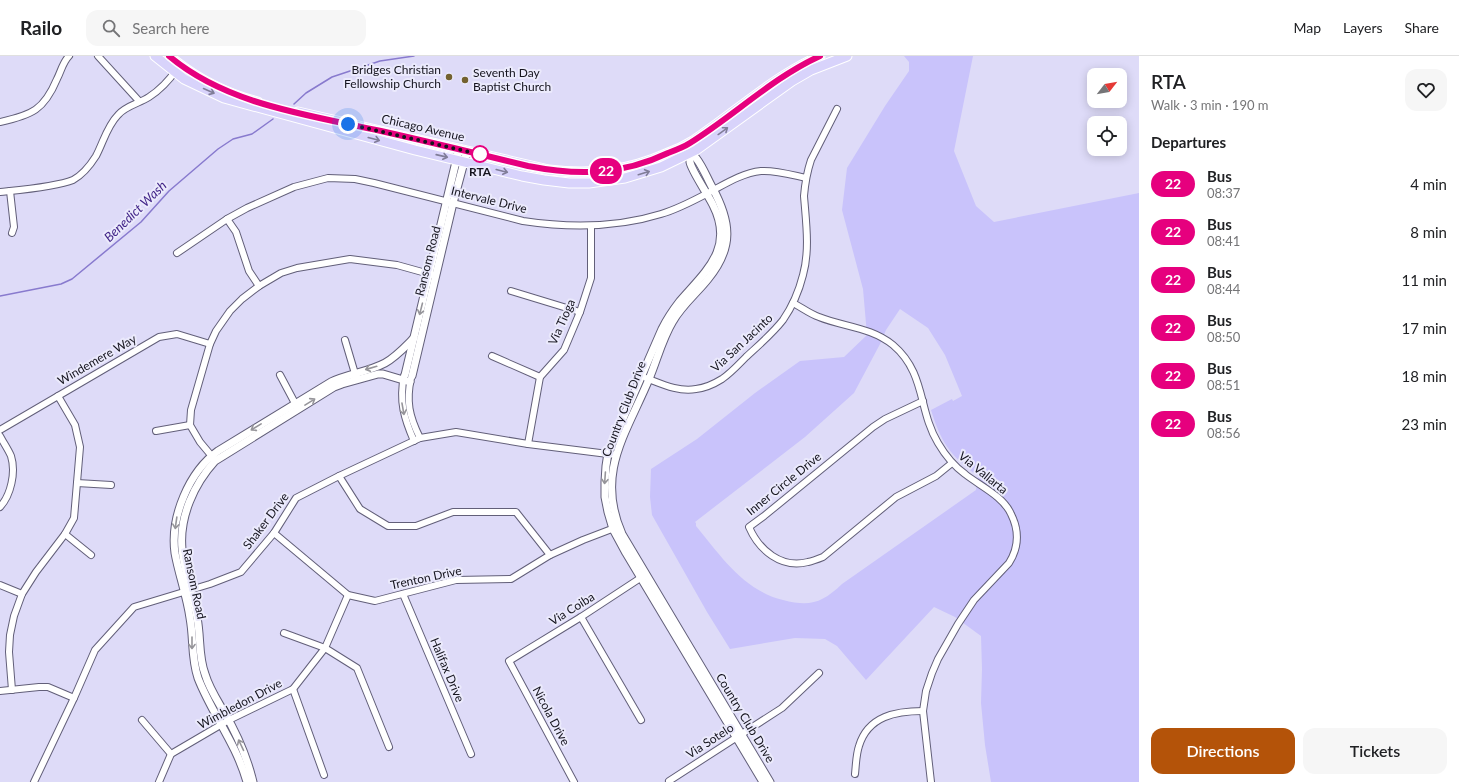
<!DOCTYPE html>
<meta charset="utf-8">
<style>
body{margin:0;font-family:Lato,sans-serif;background:#f6f6f6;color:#202124;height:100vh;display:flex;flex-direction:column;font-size:15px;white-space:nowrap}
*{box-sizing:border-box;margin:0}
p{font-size:13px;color:#757577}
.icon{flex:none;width:22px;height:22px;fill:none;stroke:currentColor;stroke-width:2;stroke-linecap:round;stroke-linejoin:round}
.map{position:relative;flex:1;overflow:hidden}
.drawer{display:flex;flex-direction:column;background:#fff;width:320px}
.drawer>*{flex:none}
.badge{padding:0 8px;border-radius:13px;font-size:14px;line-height:26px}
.needle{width:26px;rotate:59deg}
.fabs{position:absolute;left:1087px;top:12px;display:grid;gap:8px}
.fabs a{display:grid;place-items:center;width:40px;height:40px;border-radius:8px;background:#fff;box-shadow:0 2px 10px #0003;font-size:20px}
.you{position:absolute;width:20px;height:20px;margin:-10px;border:3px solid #fff;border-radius:50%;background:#1a73e8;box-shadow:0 0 0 6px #1a73e833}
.map>.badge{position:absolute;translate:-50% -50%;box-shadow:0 0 0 2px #fff}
h2{padding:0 12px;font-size:15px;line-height:36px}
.round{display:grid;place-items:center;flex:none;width:42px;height:42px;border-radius:12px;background:#f6f6f6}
.overview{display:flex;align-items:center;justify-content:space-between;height:68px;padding:0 12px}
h1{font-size:19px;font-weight:600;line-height:30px}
.button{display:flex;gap:8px;margin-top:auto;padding:8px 12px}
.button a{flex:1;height:46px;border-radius:12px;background:#b45309;color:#fff;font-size:16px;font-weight:600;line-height:46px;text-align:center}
.button a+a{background:#f6f6f6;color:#202124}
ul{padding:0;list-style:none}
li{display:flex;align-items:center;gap:12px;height:48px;padding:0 12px}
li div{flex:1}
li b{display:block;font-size:15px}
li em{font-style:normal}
li .badge{min-width:44px;font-weight:700;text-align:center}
header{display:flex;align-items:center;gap:24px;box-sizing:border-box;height:56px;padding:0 20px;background:#fff;border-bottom:1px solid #e0e0e0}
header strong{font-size:19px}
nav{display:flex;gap:22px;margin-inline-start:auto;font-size:14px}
.search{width:280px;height:36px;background:#f6f6f6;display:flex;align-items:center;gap:10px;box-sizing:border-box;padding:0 14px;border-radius:12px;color:#757577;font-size:15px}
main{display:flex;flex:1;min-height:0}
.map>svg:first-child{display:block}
</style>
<header>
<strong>Railo</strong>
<div class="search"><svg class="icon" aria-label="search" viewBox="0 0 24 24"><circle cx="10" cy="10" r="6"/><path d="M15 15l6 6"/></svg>Search here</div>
<nav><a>Map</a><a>Layers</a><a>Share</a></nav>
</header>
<main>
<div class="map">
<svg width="1139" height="726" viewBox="0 0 1139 726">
<rect width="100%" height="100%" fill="#dedbf8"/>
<path fill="#c9c3fb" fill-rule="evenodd" d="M904,0H973L954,95L976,150L994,166L1139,137V726H991L985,689L981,647L982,613L981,580L955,561L934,551L866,624L837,590L825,583L795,582L730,593L707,556L652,459L650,441L651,413L697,383L755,337L800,305L844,301L867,279L863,233L842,154L847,112L885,50L909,15V6ZM900,253L928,272L945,299L962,340L953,345L952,343L931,354C941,386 950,400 978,420L976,434L842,528C822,547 810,551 783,544C743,534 721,500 696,470V467L695,466L805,381L854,337L880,288L886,274Z"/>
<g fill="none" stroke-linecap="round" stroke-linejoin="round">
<g stroke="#887ace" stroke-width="1.5">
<polyline points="294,48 306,37 332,21 380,5 414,0"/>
<polyline points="0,240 61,228 72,223 141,166 169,135 218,93 233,83 252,78 273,63"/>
</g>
<g stroke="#625f79" stroke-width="8">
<g id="minor">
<polyline points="98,0 139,45"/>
<path d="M0,66C32,59 44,54 57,23C61,15 63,6 69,0"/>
<polyline points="10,135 14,171 12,177"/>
<path d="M0,136C19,134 56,131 73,124C82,119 91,108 96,100C103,87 107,70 118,59C125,50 140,47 149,41C160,34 170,23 177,13"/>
<polyline points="227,163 236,176 249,215 259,230"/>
<path d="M177,197L227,163L247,152L294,131L328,122L355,123L374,127L523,165C570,172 616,172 661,158C678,153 693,145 708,137C725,128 742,117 761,115C776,114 792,119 806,122"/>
<polyline points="511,235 580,256"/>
<path d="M793,247C801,251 810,258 819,261C844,271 871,271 893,289C926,317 918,354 938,387C945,399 954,410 965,418C980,430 1003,440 1011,458C1019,474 1019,491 1009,507L974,544L958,568L938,603L932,617L926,635L923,655L931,726"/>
<polyline points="345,284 356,321"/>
<polyline points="492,300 540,321"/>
<polyline points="280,319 297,351"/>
<path d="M404,320C399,345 404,362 414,385"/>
<path d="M411,322C406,345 409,360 420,382"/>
<path d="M646,322C662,328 678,336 696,333C705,332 714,328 722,323C731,317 739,308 746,301C759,289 773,277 783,264C792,251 799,235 803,219C810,194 806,166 804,140C805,128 807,116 811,104L837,53"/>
<path d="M923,345L885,363L873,371L764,460L749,471C759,494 781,513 808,506C813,505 818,503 823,501L896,441L936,420L952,407"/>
<polyline points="0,374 159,281 177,278 210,288"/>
<polyline points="156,375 190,369"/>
<path d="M0,380C3,386 8,393 11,400C16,416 11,439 0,451"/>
<polyline points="528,388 540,321 564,294 580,256 591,222 591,170"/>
<polyline points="215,404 200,386 190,369 191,354 210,288 216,275 230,255 242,243 259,230 281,217 297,212 350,203 397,209 433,219"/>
<polyline points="339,420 360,453 388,470 416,470 453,456 516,456 550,499"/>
<polyline points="77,427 111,429"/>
<polyline points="274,477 348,539 375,545 456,524 511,523 550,499 583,484 617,471"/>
<polyline points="65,478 91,499"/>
<polyline points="0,529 22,538"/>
<polyline points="403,538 471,698"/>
<polyline points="581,561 641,664"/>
<polyline points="284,577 325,592 357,612 389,691"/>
<polyline points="293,633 324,719"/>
<polyline points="12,634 9,596 10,579 14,560 22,538 36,516 65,478 74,462 80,391 75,369 58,340"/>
<polyline points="0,635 39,631 48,631 74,642"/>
<polyline points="142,664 171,698"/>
<path d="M855,718C856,709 856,699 859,690C868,660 896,655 923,655"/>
<polyline points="669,725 782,652 819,617"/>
<polyline points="34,726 74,642 95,594 134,551 210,528 241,516 274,477 296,442 339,420 420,382 456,376 528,388 616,399"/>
<polyline points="159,726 171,698 229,664 293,633 325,592 348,539"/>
<polyline points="574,726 509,605 581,561 645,519"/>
</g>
</g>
<g stroke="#625f79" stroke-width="9">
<g id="tertiary">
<path d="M688,93C690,97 693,99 696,102C703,111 707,122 712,131C731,166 734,191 708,223C697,237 682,249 673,265C662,283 657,304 649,323C626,378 595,417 622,478L770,726"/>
<path d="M690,97C690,100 690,103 690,106C691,114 709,140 713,149C735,192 706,215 680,245C673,254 667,263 662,273L608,397L606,410L605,426V441L608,456L613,473L626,497L763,726"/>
<polyline points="405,319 459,93"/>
<polyline points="412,320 453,147 467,95"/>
<path d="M247,726C236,687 212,658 198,622C191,601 194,583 190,562C187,540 179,519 175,497C170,461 189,416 218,395L331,326C348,318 368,316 385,307C396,301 405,291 414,282"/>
<path d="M253,726C247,701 237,678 224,656C217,644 209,632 205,618C198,600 201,581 197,562C193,539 184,517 182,493C179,461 194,428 215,405L334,331L342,328L378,318H383L410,326"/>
</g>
</g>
<g stroke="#fff" stroke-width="11">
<g id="primary">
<polyline points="155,0 184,23 224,42 415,94 522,120 544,124 569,127 589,127 625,122 661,111 696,94 792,25 811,14 847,0"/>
<path d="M169,0C194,21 226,38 258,46"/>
<path d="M298,56L549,114C592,119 628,115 668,97C677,94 685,90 693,85C735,57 773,21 820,0"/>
</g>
</g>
<use href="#minor" stroke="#fff" stroke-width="6"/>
<use href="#tertiary" stroke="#fff" stroke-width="7"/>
<use href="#primary" stroke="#d8d3fb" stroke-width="9"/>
</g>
<defs><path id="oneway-shaft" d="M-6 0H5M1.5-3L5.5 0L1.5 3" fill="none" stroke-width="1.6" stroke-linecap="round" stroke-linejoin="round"/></defs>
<g stroke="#807d98">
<use href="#oneway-shaft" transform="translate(209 35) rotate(24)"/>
<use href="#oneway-shaft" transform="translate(723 75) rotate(-36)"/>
<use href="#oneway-shaft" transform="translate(374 83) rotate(15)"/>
<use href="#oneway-shaft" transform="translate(442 100) rotate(13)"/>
<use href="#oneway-shaft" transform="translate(502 115) rotate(14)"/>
<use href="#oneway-shaft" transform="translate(644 117) rotate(-17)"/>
</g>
<g stroke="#96959a">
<use href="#oneway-shaft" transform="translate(421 253) rotate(104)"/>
<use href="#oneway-shaft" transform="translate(371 312) rotate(164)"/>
<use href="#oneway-shaft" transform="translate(310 346) rotate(-32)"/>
<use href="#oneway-shaft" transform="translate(403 353) rotate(80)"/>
<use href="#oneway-shaft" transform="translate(256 371) rotate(149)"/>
<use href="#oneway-shaft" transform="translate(605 422) rotate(94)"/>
<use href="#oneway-shaft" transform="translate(176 467) rotate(98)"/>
<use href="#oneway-shaft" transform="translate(192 587) rotate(90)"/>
<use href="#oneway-shaft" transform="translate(241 689) rotate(-115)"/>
</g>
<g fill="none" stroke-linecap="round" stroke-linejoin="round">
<g stroke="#fff" stroke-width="9">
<path id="line" d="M169,0C227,49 309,59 381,75C430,86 479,98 528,110C578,120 622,119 668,97C676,94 684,91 690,87C735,59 772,22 820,0"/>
</g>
<use href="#line" stroke="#e6007e" stroke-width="6"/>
<polyline stroke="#15141e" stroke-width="4" stroke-dasharray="0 7.2" points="348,68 483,99 480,98"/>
</g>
<g fill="#73612f" stroke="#ebeafc" stroke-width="1.5">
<circle cx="449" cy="21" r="4"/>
<circle cx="465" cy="24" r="4"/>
</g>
<circle fill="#fff" stroke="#e6007e" stroke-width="2" cx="480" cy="98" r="8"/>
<g text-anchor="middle" stroke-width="4" stroke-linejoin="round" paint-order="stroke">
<g font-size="12" fill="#15141e" stroke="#ebeafc" text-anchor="end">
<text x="441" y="18">Bridges Christian<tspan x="441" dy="14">Fellowship Church</tspan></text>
<text x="473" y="21" text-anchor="start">Seventh Day<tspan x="473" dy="14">Baptist Church</tspan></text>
</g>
<g font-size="12" fill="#15141e" stroke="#ebeafc">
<text transform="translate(423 72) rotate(13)" y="4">Chicago Avenue</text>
<text transform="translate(489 144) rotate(14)" y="4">Intervale Drive</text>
<text transform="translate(428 205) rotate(-76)" y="4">Ransom Road</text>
<text transform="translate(562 266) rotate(-66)" y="4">Via Tioga</text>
<text transform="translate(742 287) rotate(-43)" y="4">Via San Jacinto</text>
<text transform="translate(97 304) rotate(-30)" y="4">Windemere Way</text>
<text transform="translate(624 353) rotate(-69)" y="4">Country Club Drive</text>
<text transform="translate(983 417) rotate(39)" y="4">Via Vallarta</text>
<text transform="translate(784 428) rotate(-39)" y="4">Inner Circle Drive</text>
<text transform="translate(266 465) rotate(-53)" y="4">Shaker Drive</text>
<text transform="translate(426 522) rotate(-12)" y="4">Trenton Drive</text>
<text transform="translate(194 528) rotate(78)" y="4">Ransom Road</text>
<text transform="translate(572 553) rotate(-32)" y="4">Via Coiba</text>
<text transform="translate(447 614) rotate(67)" y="4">Halifax Drive</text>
<text transform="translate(240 648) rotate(-28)" y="4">Wimbledon Drive</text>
<text transform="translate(551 660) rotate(62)" y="4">Nicola Drive</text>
<text transform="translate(745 662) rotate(59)" y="4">Country Club Drive</text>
<text transform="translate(710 685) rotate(-33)" y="4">Via Sotelo</text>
</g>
<g font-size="12" font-weight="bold" fill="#15141e" stroke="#ebeafc">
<text x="480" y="120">RTA</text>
</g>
<g font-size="13" font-style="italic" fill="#422588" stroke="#ebeafc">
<text transform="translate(135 155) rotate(-44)" y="5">Benedict Wash</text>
</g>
</g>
</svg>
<div class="fabs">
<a><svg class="needle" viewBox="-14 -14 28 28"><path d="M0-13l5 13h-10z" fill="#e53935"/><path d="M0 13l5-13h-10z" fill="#757577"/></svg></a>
<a><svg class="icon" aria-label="locate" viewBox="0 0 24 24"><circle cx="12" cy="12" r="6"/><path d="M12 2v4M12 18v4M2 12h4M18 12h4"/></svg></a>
</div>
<div class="you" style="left:348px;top:68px"></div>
<b class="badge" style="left:606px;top:115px;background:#e6007e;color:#fff">22</b>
</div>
<section class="drawer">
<div class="overview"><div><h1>RTA</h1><p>Walk · 3 min · 190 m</p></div><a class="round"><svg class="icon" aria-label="heart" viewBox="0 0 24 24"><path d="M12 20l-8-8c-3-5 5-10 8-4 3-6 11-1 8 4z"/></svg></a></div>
<h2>Departures</h2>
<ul>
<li><span class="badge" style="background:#e6007e;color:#fff">22</span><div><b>Bus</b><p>08:37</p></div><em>4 min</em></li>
<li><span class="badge" style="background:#e6007e;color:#fff">22</span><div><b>Bus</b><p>08:41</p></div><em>8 min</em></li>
<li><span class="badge" style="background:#e6007e;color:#fff">22</span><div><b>Bus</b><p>08:44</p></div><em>11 min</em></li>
<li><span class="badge" style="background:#e6007e;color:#fff">22</span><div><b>Bus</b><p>08:50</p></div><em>17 min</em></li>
<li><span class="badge" style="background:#e6007e;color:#fff">22</span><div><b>Bus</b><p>08:51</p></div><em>18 min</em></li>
<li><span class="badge" style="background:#e6007e;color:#fff">22</span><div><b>Bus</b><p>08:56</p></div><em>23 min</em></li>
</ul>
<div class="button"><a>Directions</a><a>Tickets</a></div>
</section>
</main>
